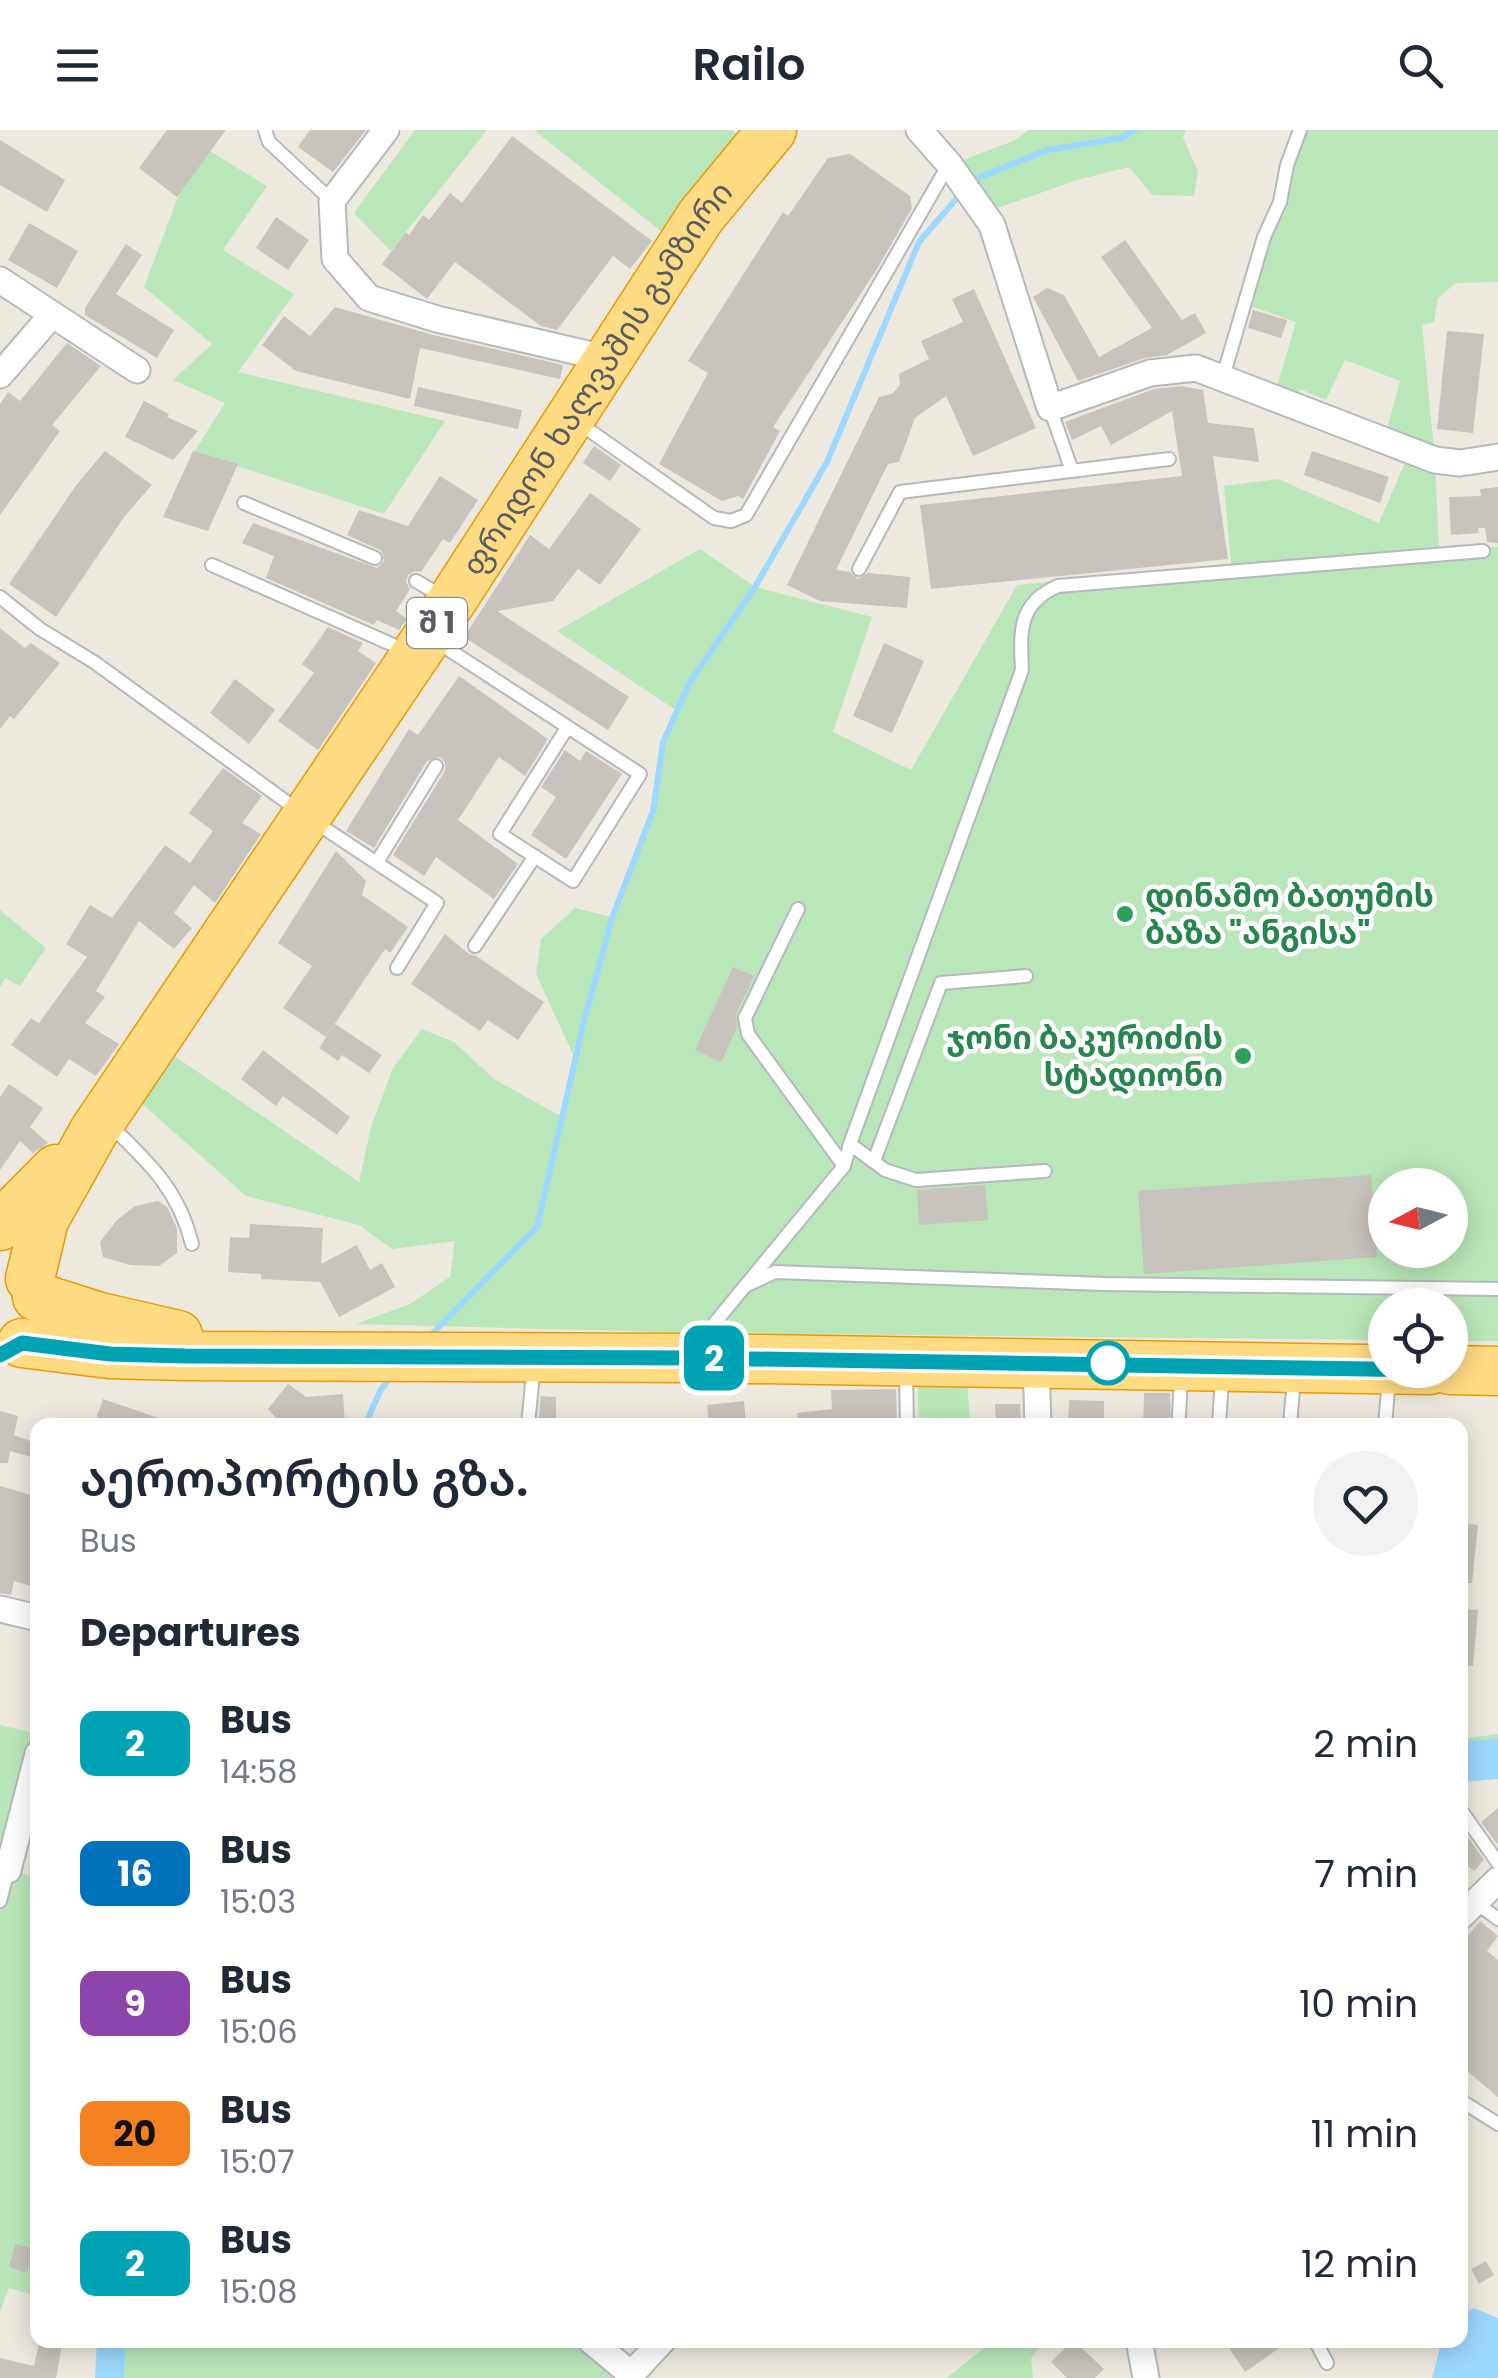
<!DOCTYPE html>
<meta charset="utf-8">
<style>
body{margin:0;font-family:Poppins,"Noto Sans Georgian",sans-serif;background:#f2f2f3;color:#1f2937;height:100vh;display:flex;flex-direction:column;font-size:38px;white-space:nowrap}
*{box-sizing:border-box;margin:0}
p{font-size:32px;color:#747a83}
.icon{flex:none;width:55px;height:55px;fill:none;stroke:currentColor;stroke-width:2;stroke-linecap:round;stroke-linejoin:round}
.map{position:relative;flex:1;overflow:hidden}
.panel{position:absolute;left:30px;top:1288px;width:1438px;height:930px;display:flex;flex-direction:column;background:#fff;border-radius:20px;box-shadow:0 5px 25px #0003}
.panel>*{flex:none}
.badge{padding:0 20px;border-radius:15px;font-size:35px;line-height:65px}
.needle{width:65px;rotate:263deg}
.tools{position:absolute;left:1368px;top:1038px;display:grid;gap:20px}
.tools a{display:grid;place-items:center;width:100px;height:100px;border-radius:50%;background:#fff;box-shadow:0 5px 25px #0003;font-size:50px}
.map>.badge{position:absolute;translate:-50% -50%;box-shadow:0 0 0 5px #fff}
h2{padding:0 50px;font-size:38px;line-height:90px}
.round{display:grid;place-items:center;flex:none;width:105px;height:105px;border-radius:52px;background:#f2f2f3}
.overview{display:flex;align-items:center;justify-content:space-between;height:170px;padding:0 50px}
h1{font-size:48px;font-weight:600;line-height:75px}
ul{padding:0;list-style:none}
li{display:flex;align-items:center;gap:30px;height:130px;padding:0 50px}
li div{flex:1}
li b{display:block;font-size:38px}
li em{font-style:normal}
li .badge{min-width:110px;font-weight:700;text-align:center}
header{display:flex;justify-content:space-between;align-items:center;height:130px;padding:0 50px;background:#fff;font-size:45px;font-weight:600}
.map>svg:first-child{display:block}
</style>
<header><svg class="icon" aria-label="menu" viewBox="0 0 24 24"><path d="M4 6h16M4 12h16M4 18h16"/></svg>Railo<svg class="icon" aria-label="search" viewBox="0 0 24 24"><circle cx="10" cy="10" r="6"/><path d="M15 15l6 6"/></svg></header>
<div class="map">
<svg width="1498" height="2248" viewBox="0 0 1498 2248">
<rect width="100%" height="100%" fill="#ede9df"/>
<g fill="#bae7b9" fill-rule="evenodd">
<polygon points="415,0 487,0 391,121 354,83"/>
<polygon points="534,0 732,0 749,15 672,110"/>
<polygon points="1029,0 1186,0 1183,7 1198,42 1194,66 1152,65 1129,37 1077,50 992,80 955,33 1016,10"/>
<path d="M1300,0H1498V152L1456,153L1438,168L1434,192L1422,195L1435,330L1439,418L1498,417V1211H1450V1175H1385V1210L707,1203L356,1194L410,1174L450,1147L455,1111L392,1119L359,1095L246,1066L139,971L173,925L359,1052L371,997L393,938L422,899L454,912L494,949L562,987L575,929L536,844L541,809L575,778L612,787L653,681L663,612L677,581L557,501L700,419L755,457L872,487L833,602L911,640L1017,455L1231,434L1224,356L1278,349L1379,393L1410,321L1384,310L1400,251L1345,230L1326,270L1300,259L1293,274L1274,266L1296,192L1245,174ZM1385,1055H1450V1120H1385Z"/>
<polygon points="198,14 267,56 223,120 294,164 238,242 445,291 384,384 194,322 225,273 173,250 212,214 144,157"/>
<polygon points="0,780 46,818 20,856 5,848 0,857"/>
<polygon points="967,1249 970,1295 919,1295 917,1250"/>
<polygon points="0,1595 38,1604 37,1624 9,1740 37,1748 37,2166 9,2158 0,2182"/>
<polygon points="1498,1604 1498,1629 1460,1632 1460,1609"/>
<polygon points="126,2210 590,2210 628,2248 124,2248"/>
<polygon points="994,2210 1044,2210 1031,2229 1033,2248 947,2248"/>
</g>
<g fill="#9dd8ff">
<polygon points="1474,2178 1498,2188 1498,2248 1432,2248 1442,2210 1460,2210 1460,2186"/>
<polygon points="97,2210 126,2210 124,2248 95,2248"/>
</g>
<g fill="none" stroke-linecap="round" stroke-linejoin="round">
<g stroke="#9dd8ff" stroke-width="6">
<polyline points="971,51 1047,20 1122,8 1135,0"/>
<polyline points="429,1207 537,1097 584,891 612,788 653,681 663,612 690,552 755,457 827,332 919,112 963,61"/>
<polyline points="365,1295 381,1259 393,1245"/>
</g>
<polyline stroke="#9dd8ff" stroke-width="40" points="1460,1632 1498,1629"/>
</g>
<g fill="#c8c3bc">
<polygon points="167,0 226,0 177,67 139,38"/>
<polygon points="310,0 366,0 333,42 298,17"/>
<polygon points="512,6 652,111 630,139 613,126 557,200 541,196 455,132 427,169 382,134 406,102 409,105 423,85 429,90 450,63 462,73"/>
<polygon points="0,10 65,50 47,82 0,55"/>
<polygon points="850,24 910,66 912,78 877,139 773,297 780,301 743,369 738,366 722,371 659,334 708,243 688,231 783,82 788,86 828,28"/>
<polygon points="276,87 309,110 288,140 256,118"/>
<polygon points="29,93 78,121 57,158 8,130"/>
<polygon points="1125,110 1182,190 1195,183 1206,203 1167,225 1145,228 1078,251 1033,167 1047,158 1064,165 1099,227 1152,198 1101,127"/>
<polygon points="126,114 142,125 116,164 174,200 157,228 85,185 85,178"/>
<polygon points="974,159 1036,298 973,326 946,266 915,288 899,332 888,334 836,440 850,442 858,449 868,443 910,447 907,478 820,471 787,455 879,267 892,264 900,255 899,244 929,229 921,211 963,192 952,169"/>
<polygon points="335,177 433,205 563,235 560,249 420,218 410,269 296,241 262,215 284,186 310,206"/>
<polygon points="1253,180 1287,190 1281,208 1248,198"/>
<polygon points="1447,201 1484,204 1473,303 1437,299"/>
<polygon points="67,213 101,236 52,295 60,301 0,385 0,274 8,262 20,271"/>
<polygon points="1181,256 1203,260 1208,293 1254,298 1259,332 1213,326 1228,429 931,459 920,375 1182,346 1172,281 1111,315 1101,296 1072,310 1065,292 1154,259"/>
<polygon points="418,257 522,280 518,299 414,276"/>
<polygon points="144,271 169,284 167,287 198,301 173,330 125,307"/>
<polygon points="594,316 621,335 610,351 583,333"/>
<polygon points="105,321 152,355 124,387 56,487 9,454 77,354"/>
<polygon points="193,321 238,334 208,401 163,387"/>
<polygon points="1312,321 1389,347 1380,373 1304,345"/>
<polygon points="440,346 478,370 450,413 443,409 421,442 415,441 408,445 406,452 410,459 396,481 407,489 399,500 377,490 374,495 266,448 274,426 242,413 253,393 377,438 384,431 382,421 347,405 359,380 408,396"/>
<polygon points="1498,357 1498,413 1487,412 1485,398 1478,398 1479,403 1451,405 1449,367 1481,366 1480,359"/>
<polygon points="590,363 641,399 600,455 578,439 553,471 497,481 629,567 608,600 464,507 530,405 549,419"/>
<polygon points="328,497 363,513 358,521 376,533 318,620 278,591 314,543 302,534"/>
<polygon points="0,498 25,518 31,513 60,533 14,589 10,586 0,599"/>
<polygon points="884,513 924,531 892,603 853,586"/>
<polygon points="459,546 548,609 525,646 499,627 458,690 518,734 494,769 436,727 424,746 393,725 445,641 445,632 440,627 427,631 374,718 346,701 409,599 418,605"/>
<polygon points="235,549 275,580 249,614 210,583"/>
<polygon points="565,620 580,631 586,621 622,644 566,729 531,705 556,667 541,657"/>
<polygon points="223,638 262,666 242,693 261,704 215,773 194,755 174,783 192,798 174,819 139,791 96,861 105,867 85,893 119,914 96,946 69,929 57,947 11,915 31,888 39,893 87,827 66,814 90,775 112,788 165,715 190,733 213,701 189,683"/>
<polygon points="336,721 366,751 362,765 408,797 390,823 385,819 326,907 283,878 312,836 278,813"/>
<polygon points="445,804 469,824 476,826 544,872 518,910 488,890 480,901 411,854"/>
<polygon points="733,837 754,846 736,884 737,898 721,932 695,920"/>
<polygon points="335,894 382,925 369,943 342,925 338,931 319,918"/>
<polygon points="263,920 350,987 337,1005 283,966 276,976 241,949"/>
<polygon points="9,954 43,978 30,997 48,1013 33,1023 20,1011 0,1040 0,967"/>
<polygon points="1371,1045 1377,1127 1144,1144 1138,1061"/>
<polygon points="985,1055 988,1090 919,1095 917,1060"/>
<polygon points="158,1071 167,1077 177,1098 177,1123 159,1136 130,1135 103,1127 100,1112 117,1090 135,1076"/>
<polygon points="250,1094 323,1098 321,1134 357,1115 370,1140 382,1133 395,1157 339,1187 320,1152 261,1149 261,1144 228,1142 230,1107 249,1108"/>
<polygon points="288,1254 306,1267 343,1264 345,1295 283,1295 268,1279"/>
<polygon points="896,1259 897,1295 798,1295 797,1283 832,1279 831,1260"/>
<polygon points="1144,1263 1170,1263 1171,1295 1143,1295"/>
<polygon points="541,1266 556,1267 556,1295 538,1295"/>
<polygon points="103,1269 170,1292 169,1295 94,1295"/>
<polygon points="1069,1270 1104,1271 1104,1295 1068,1295"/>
<polygon points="744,1271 746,1295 709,1295 707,1275"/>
<polygon points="995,1274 1020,1274 1021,1295 996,1295"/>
<polygon points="0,1281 18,1286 14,1305 38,1314 38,1329 10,1321 8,1333 0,1333"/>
<polygon points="0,1356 38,1367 38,1458 14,1451 11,1465 0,1463"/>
<polygon points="1460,1393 1478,1395 1472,1453 1460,1453"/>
<polygon points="1460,1479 1478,1480 1473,1536 1460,1535"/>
<polygon points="1498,1678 1498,1713 1497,1714 1481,1692"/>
<polygon points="1466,1704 1484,1730 1474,1741 1460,1730 1460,1709"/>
<polygon points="1480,1791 1498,1806 1487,1821 1498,1830 1498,1967 1460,1935 1460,1815"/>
<polygon points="15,2114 34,2119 27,2143 9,2137"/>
<polygon points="1486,2131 1494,2145 1479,2154 1471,2139"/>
<polygon points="40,2210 62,2215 56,2248 0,2248 0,2228 34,2236"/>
<polygon points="1073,2210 1104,2239 1095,2248 1067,2248 1051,2232"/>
<polygon points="1241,2210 1291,2210 1245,2242 1229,2218"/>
</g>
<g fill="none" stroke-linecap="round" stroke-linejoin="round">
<g stroke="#b5b8bd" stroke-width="16">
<g id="lane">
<polyline points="265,0 269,12 332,71"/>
<polyline points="1223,247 1264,107 1280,72 1287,35 1300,0"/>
<polyline points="1050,278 1072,341"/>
<polyline points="576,291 714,388 731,391 746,385 949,34"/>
<polyline points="244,373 375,428"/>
<polyline points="212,435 409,522"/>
<polyline points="859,439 900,362 1169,329"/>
<polyline points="416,451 445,468"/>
<polyline points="0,467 40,499 94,532 299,681"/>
<polyline points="434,510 640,644 573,751 500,704 567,598"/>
<polyline points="315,692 437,773 397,838"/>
<polyline points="377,732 436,636"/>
<polyline points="798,779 745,888 748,904 844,1036"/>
<polyline points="475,816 535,726"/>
<path d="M108,993C148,1032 178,1058 192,1114"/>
<polyline points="874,1031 941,853 1026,846"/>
<path d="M1045,1041L916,1050L885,1040L850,1014L1022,540C1020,502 1018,473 1058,456L1483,421"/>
<polyline points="747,1155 775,1142 1104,1154 1498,1159"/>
<polyline points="699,1212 844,1036 850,1014"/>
<polyline points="906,1243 907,1295"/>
<polyline points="1179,1286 1181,1247"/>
<polyline points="528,1295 534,1234"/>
<polyline points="1219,1295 1222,1248"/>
<polyline points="1290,1295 1294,1248"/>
<polyline points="1385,1295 1389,1248"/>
<polyline points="1460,1679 1498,1733"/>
<polyline points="0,1771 8,1740"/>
<polyline points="1475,1772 1498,1789"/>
<polyline points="1460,1970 1498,1994"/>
<polyline points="1315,2210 1327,2233"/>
</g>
</g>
<g stroke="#b5b8bd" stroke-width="29">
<g id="street">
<polyline points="386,0 332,71 335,129 369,168 437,189 609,229"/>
<polyline points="919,0 949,34 992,95 1050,278 1150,243 1196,238 1435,330 1460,333 1498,327"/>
<polyline points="0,150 137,240"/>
<polyline points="0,245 51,186"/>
<polyline points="1036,1233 1038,1295"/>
<polyline points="0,1479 38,1488"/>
<polyline points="8,1740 38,1624"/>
<polyline points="1460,1787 1498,1750"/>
<polyline points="590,2210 631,2244"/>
<polyline points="1139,2210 1146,2248"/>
<polyline points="628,2248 663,2210"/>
</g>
</g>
<g stroke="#ec9900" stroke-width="51">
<g id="highway">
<polyline points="0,1096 56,1039"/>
<path id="s1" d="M30,1149L44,1090L94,1001L451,472L701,86L772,0"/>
<polyline points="37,1167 100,1187 178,1205"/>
<polyline points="22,1213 109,1224 185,1226 694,1228 1430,1240"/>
<polyline points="1450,1240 1498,1241"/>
</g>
</g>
<use href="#lane" stroke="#fff" stroke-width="12"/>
<use href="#street" stroke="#fff" stroke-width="25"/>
<use href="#highway" stroke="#ffdb84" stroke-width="48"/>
</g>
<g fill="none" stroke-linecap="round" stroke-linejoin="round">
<g stroke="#fff" stroke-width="22">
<polyline id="line" points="0,1225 22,1213 110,1224 185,1226 694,1228 1431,1240"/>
</g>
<use href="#line" stroke="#00a3b4" stroke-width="15"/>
</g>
<g fill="#2e9e5b" stroke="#fff" stroke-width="4">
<circle cx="1125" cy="784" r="10"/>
<circle cx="1243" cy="926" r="10"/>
</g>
<circle fill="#fff" stroke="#00a3b4" stroke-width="5" cx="1108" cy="1233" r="20"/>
<g text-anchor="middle" stroke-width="9" stroke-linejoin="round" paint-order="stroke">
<rect fill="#fff" stroke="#8a8e91" stroke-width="2.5" x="407" y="468" width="60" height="50" rx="8"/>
<g font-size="30" font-weight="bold" fill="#585d62">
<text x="437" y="503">შ 1</text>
</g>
<g font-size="32" fill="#585d62" stroke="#fff">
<text dy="11" stroke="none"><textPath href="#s1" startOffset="1068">ფრიდონ ხალვაშის გამზირი</textPath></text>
</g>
<g font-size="32" font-weight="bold" fill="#27864d" stroke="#fff" text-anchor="start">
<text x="1145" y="777">დინამო ბათუმის<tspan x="1145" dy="37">ბაზა "ანგისა"</tspan></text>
<text x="1223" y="919" text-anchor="end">ჯონი ბაკურიძის<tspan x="1223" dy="37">სტადიონი</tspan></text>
</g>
</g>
</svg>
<div class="tools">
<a><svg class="needle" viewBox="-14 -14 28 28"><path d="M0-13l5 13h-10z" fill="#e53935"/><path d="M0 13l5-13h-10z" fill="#747a83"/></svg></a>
<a><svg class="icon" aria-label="locate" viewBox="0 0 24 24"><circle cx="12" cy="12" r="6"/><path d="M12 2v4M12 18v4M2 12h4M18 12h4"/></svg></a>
</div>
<b class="badge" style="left:714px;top:1228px;background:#00a3b4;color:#fff">2</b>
<section class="panel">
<div class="overview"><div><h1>აეროპორტის გზა.</h1><p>Bus</p></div><a class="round"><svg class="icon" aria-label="heart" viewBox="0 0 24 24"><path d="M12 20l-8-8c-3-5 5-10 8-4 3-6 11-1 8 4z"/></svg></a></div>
<h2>Departures</h2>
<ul>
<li><span class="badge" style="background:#00a3b4;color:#fff">2</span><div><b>Bus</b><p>14:58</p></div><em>2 min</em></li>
<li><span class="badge" style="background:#0072bc;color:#fff">16</span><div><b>Bus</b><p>15:03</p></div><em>7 min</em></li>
<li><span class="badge" style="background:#8e44ad;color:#fff">9</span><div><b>Bus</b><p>15:06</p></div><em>10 min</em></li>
<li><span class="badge" style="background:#f58220;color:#111">20</span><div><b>Bus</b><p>15:07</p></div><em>11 min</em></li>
<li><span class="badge" style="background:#00a3b4;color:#fff">2</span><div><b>Bus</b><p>15:08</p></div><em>12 min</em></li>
</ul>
</section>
</div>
